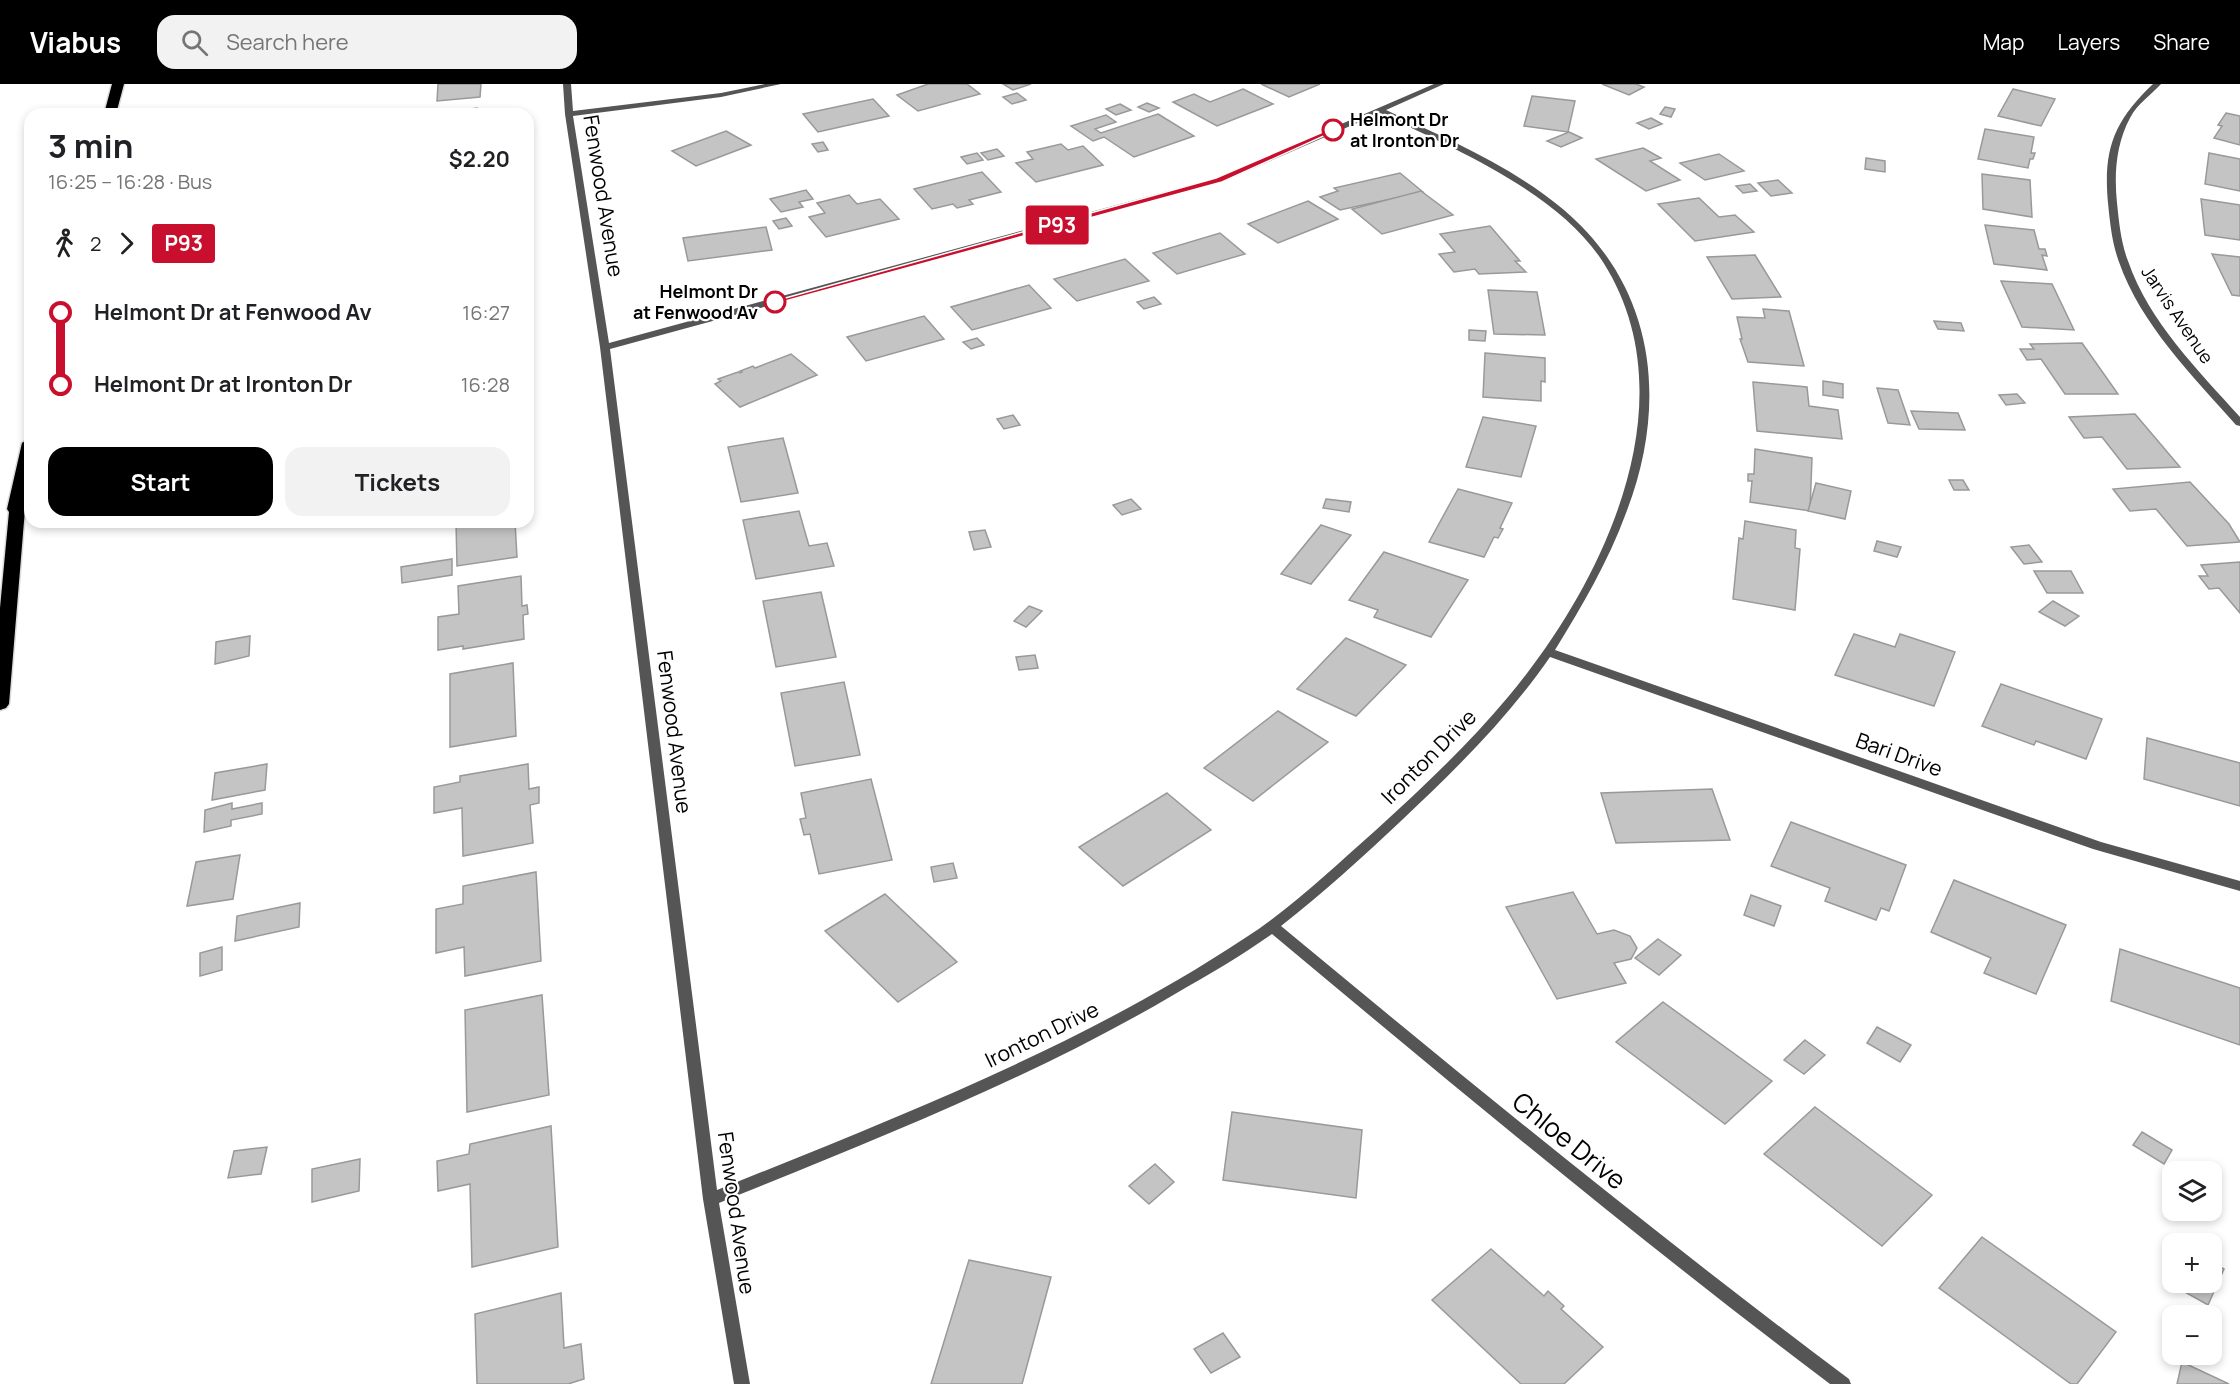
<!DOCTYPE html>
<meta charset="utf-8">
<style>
body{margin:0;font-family:Manrope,sans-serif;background:#f2f2f2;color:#202124;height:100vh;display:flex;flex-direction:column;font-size:22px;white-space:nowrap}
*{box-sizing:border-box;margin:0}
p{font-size:20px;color:#757577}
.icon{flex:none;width:33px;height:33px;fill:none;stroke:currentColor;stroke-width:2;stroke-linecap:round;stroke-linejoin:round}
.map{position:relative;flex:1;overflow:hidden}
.drawer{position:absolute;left:24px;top:24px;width:510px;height:420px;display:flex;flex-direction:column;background:#fff;border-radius:18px;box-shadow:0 3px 9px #0003}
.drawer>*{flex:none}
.badge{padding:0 12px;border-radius:4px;font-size:21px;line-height:39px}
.tools{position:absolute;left:2162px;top:1077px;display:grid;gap:12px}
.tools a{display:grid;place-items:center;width:60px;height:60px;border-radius:12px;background:#fff;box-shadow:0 3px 9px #0003;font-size:30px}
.map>.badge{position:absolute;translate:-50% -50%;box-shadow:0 0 0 3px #fff}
.legs{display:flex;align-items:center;gap:9px;height:66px;padding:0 24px;font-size:20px}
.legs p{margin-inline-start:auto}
.summary{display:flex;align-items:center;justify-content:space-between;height:102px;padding:0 24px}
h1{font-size:33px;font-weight:700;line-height:45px}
.cta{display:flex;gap:12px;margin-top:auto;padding:12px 24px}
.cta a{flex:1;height:69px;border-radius:18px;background:#000;color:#fff;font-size:24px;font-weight:700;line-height:69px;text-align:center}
.cta a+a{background:#f2f2f2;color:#202124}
ul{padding:0 24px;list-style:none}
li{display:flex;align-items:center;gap:21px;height:72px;font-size:22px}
li i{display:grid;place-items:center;width:9px;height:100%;margin:0 8px;background:currentColor}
li i::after{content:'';width:15px;height:15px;margin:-8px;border:4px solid;border-radius:50%;background:#fff}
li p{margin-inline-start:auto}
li:first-child i{background:linear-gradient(#0000 50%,currentColor 0)}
li:last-child i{background:linear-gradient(currentColor 50%,#0000 0)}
header{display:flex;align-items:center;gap:36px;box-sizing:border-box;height:84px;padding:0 30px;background:#000;color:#fff}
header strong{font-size:28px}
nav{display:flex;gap:33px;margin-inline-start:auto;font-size:21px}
.search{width:420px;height:54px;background:#f2f2f2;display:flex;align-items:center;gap:15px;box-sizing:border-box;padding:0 21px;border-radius:18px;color:#757577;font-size:22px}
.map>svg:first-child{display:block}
</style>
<header>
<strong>Viabus</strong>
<div class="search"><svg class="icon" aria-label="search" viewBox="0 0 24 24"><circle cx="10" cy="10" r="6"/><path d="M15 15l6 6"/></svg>Search here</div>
<nav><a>Map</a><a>Layers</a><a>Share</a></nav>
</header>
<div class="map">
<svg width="2240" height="1300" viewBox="0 0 2240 1300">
<rect width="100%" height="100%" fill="#fff"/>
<g fill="#c4c4c4" stroke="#999" stroke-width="1.5">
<polygon points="438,0 481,0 480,13 437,17"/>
<polygon points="928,0 967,0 980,10 918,27 897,11"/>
<polygon points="1003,0 1031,0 1013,6"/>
<polygon points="1261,0 1320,0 1289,13"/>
<polygon points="1602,0 1636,0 1644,3 1629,11"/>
<polygon points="1243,5 1273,20 1217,42 1173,18 1194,10 1210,18"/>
<polygon points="2013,5 2055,15 2041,42 1998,32"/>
<polygon points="1017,9 1026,16 1012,20 1003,13"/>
<polygon points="1532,12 1575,17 1568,48 1524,42"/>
<polygon points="873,15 889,32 818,48 803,30"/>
<polygon points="1147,19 1159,24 1149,28 1138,23"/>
<polygon points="1120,20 1131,26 1116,31 1106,25"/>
<polygon points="1665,23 1675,25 1671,33 1660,30"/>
<polygon points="477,24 477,30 433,30"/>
<polygon points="2226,29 2240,32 2240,61 2214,54 2222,42 2218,41"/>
<polygon points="1158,30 1194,52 1134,73 1104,53 1093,57 1071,42 1106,31 1116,38 1095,45 1101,49"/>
<polygon points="1651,34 1662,40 1649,45 1637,39"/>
<polygon points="1985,45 2034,53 2031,69 2035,69 2033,75 2030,75 2028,84 1978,75"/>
<polygon points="726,47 751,61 696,82 672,67"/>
<polygon points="1569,48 1582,54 1561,63 1547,57"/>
<polygon points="823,58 828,66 818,68 812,60"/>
<polygon points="1061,60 1068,66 1083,62 1103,81 1036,98 1016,79 1033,75 1027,68"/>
<polygon points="1643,64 1661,74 1650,77 1680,96 1646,107 1596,75"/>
<polygon points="997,65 1004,72 988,76 981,69"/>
<polygon points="977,69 983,76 967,80 961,73"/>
<polygon points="2209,69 2240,75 2240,107 2205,100"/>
<polygon points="1719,70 1744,87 1705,96 1680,79"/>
<polygon points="1866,74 1885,77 1885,88 1865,85"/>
<polygon points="982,88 1001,108 969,116 973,120 957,124 953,120 932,125 914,105"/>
<polygon points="1400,89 1423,108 1340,126 1320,113 1338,107 1334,104"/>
<polygon points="1982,90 2030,96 2032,133 1983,125"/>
<polygon points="1778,96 1792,109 1771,112 1758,99"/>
<polygon points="1750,100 1757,107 1743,109 1736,102"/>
<polygon points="806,106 813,115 799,118 803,123 781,128 770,115"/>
<polygon points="1421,107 1453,131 1382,150 1352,125"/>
<polygon points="849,111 857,120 880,115 899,135 826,153 809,133 825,129 817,119"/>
<polygon points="1699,114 1719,133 1735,131 1754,148 1695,157 1658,120"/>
<polygon points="2201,115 2240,121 2240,156 2205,151"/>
<polygon points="1308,117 1338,135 1278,159 1248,140"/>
<polygon points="786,134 792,142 779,145 773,137"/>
<polygon points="1985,141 2034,146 2039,165 2045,165 2047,172 2042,171 2047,186 1994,180"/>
<polygon points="1490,142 1520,177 1515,177 1526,188 1479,190 1475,185 1454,188 1439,170 1455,168 1440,150"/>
<polygon points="766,143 772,166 688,177 683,154"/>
<polygon points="1220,149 1245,170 1177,190 1153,169"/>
<polygon points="2212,170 2240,173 2240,212 2232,211"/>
<polygon points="1755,171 1781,213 1732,215 1707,173"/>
<polygon points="1125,175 1149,197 1077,217 1054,195"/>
<polygon points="2001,197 2052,200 2074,246 2022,243"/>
<polygon points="1029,201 1051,224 972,246 951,223"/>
<polygon points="1488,206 1537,208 1545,251 1494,250"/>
<polygon points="1154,213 1161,220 1144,225 1137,218"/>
<polygon points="1763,225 1789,227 1804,282 1748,278 1740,255 1742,255 1737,233 1765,234"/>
<polygon points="924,232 944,255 866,277 847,253"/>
<polygon points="1934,237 1961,239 1964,247 1938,245"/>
<polygon points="1469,246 1486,247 1485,257 1469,256"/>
<polygon points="977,254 984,261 971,265 963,258"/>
<polygon points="2082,259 2118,310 2065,310 2041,275 2027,276 2020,265 2034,265 2030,260"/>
<polygon points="1485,269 1545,274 1545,298 1541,297 1541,317 1483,313"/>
<polygon points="791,270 817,291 740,323 715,300 721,297 718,295 738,288 740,289 742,288 740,287 753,282 755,284"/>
<polygon points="1823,297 1843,300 1843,314 1823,311"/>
<polygon points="1753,298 1807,303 1809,322 1838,326 1842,355 1757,347"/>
<polygon points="1877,304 1898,306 1910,341 1888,339"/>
<polygon points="2017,310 2025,319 2006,321 1999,311"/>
<polygon points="1911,327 1958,329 1965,346 1919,345"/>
<polygon points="2135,330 2180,383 2127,385 2102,353 2084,354 2069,333"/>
<polygon points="1013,331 1020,341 1004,345 997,335"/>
<polygon points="1483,333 1536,342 1521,393 1466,383"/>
<polygon points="783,354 798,409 741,418 728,363"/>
<polygon points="1755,365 1812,374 1810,427 1750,418 1752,397 1748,397 1748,390 1754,390"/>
<polygon points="1949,396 1963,396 1969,406 1954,406"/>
<polygon points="2190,398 2229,440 2240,458 2187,462 2156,425 2130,427 2113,405"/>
<polygon points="1816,399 1851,407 1845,435 1808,427"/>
<polygon points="1458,405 1512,419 1500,444 1503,445 1498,454 1494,453 1484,473 1429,458"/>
<polygon points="1131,415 1141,425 1122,431 1113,421"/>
<polygon points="1326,415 1351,418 1349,428 1323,424"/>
<polygon points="799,427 809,462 827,459 834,482 756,495 743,436"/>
<polygon points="1745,437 1796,446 1795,464 1800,465 1795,526 1733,515 1739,454 1743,455"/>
<polygon points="456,438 515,438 517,473 457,482"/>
<polygon points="1321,441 1351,451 1311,500 1281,490"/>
<polygon points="985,446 991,463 974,466 969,448"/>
<polygon points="1877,457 1901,463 1897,473 1874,467"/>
<polygon points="2029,461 2042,478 2024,480 2011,463"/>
<polygon points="1384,468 1468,496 1431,553 1374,533 1378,526 1349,516"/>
<polygon points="452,475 452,491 402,499 401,483"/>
<polygon points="2240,478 2240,529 2219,504 2209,505 2199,492 2208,492 2201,481"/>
<polygon points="2034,487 2071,487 2083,509 2047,509"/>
<polygon points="521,492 522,522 527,521 528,530 523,531 524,555 463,565 463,562 438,566 438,533 459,530 458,502"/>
<polygon points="821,508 836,573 776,583 763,517"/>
<polygon points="2053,517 2079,532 2065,542 2039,528"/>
<polygon points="1029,522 1042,527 1026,543 1014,537"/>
<polygon points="1854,550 1895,563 1900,550 1955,568 1934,622 1835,591"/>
<polygon points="250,552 249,572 215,580 216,558"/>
<polygon points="1346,554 1406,581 1356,632 1297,605"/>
<polygon points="1035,571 1038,584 1019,586 1016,573"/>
<polygon points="513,579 516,652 450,663 450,590"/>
<polygon points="844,598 860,671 795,682 781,609"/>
<polygon points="2001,600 2102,635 2086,675 2036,657 2034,661 1982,642"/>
<polygon points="1278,627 1328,658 1253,717 1204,684"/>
<polygon points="2147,654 2240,679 2240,722 2144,695"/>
<polygon points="267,680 265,706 212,716 215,689"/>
<polygon points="528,680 529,705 539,703 539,719 530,721 533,759 463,772 462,724 434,729 434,703 460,698 460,692"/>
<polygon points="871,695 892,776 819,790 810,750 804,751 800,735 806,734 801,709"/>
<polygon points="1712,705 1730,756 1616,759 1601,709"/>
<polygon points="1167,709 1211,746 1123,802 1079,763"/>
<polygon points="232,719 232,725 262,719 262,730 231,736 231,742 204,748 205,726"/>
<polygon points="1791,738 1906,781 1889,827 1881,824 1876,836 1825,817 1830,804 1771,782"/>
<polygon points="240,771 233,815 187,822 196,778"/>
<polygon points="953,779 957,794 934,798 931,783"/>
<polygon points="536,788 541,877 465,892 464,863 436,869 436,825 463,820 463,802"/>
<polygon points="1954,796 2066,841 2036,910 1984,889 1991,874 1931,848"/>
<polygon points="1573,808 1597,850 1614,846 1630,852 1637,864 1631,875 1614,879 1626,899 1557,915 1506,823"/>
<polygon points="885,810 957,878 898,918 825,847"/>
<polygon points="1751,811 1781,822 1774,842 1744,831"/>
<polygon points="300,819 299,843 235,857 237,832"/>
<polygon points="1658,855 1681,871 1659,891 1635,874"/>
<polygon points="222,863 222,886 200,892 200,869"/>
<polygon points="2120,865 2240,904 2240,961 2111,917"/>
<polygon points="542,911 549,1011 467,1028 465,926"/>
<polygon points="1663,918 1772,997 1725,1040 1616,958"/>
<polygon points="1877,943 1911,961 1900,978 1867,959"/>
<polygon points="1805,956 1825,971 1804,990 1784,976"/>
<polygon points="1815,1023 1932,1111 1882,1162 1764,1070"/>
<polygon points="1232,1028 1362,1046 1356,1114 1223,1096"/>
<polygon points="551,1042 558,1163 472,1183 470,1100 438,1107 437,1077 469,1070 470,1060"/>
<polygon points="2142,1048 2172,1066 2164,1080 2133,1061"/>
<polygon points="267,1063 261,1090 228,1094 234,1067"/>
<polygon points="360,1075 359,1107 312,1118 312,1085"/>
<polygon points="1155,1080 1174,1098 1149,1120 1129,1102"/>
<polygon points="1982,1153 2116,1248 2077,1300 2071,1300 1939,1204"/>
<polygon points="1491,1165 1544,1212 1548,1207 1564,1222 1561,1225 1603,1263 1564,1300 1521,1300 1432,1216"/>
<polygon points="969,1176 1051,1193 1022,1300 931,1300"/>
<polygon points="2211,1177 2224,1185 2208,1221 2174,1202 2176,1198 2211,1198"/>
<polygon points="561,1209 564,1264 581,1260 584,1295 568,1300 477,1300 475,1230"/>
<polygon points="1223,1249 1240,1273 1211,1289 1194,1265"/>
<polygon points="2182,1278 2229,1300 2177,1300"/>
</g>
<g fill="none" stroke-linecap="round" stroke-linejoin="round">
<g stroke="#dbdbdb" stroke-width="3">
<g id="motorway">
<polygon points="112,0 124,0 116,30 104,30"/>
<polygon points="30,354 30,393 26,413 9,620 6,624 0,626 0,524 9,428 7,425 22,359"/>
</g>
</g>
<g fill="#555" fill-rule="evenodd">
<path d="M563,0H571L573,27L721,9L765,0H781L721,13L573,32L609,259L1216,94L1434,0H1444L1386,26C1447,55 1512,82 1564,126C1657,205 1668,321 1626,429C1608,478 1582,522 1555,566L2101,758L2240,797V807L2093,765L1550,573C1508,634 1456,685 1402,736C1363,773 1323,809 1281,842C1468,997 1655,1150 1849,1295L1851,1300H1830C1639,1156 1455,1003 1272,850C1241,872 1208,891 1175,910C1031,995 874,1056 719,1119L750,1300H734L703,1115L600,263L565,30ZM1380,29C1453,64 1558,108 1603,178C1692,318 1602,501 1508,613C1468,661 1422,704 1376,746C1334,783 1293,823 1245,854C1082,962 898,1033 717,1106L610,265L1222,98Z"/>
<path d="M2153,0H2161C2151,11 2137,20 2130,34C2116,60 2114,90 2117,119C2119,138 2121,159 2128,177C2149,238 2198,286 2240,333V342L2236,341C2193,292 2141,241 2119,178C2112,159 2110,139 2108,119C2103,65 2114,37 2153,0Z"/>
</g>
<use href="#motorway" fill="#000" fill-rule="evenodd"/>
</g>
<polygon fill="#c8102e" stroke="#fff" stroke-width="1.5" points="1330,45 1337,46 1222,98 778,219 771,218 1216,94"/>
<g fill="#fff" stroke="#c8102e" stroke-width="3">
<circle cx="1333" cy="46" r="10"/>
<circle cx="775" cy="218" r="10"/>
</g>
<g text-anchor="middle" stroke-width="4.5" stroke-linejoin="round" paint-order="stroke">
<g font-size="18" font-weight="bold" fill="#000" stroke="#fff" text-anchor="start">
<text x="1350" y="42">Helmont Dr<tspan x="1350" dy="21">at Ironton Dr</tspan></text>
<text x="758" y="214" text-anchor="end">Helmont Dr<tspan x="758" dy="21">at Fenwood Av</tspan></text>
</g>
<g font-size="18" fill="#000" stroke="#fff">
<text transform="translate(2177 231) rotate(56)" y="6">Jarvis Avenue</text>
</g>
<g font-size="21" fill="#000" stroke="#fff">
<text transform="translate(603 112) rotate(81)" y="7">Fenwood Avenue</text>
<text transform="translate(674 648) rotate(83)" y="7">Fenwood Avenue</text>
<text transform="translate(1899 671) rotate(20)" y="7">Bari Drive</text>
<text transform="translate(1429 673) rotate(-45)" y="7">Ironton Drive</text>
<text transform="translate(1042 951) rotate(-26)" y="7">Ironton Drive</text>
<text transform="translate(736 1129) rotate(82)" y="7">Fenwood Avenue</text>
</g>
<g font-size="26" fill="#000" stroke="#fff">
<text transform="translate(1569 1057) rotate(39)" y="9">Chloe Drive</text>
</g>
</g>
</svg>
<div class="tools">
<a><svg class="icon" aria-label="layers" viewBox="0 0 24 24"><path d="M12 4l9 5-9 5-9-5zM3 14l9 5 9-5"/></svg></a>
<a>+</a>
<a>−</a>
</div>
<b class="badge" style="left:1057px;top:141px;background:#c8102e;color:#fff">P93</b>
<section class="drawer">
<div class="summary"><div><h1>3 min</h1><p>16:25 – 16:28 · Bus</p></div><b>$2.20</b></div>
<div class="legs"><svg class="icon" aria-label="walk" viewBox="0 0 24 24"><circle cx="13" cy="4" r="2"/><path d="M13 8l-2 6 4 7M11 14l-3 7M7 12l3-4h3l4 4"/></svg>2<svg class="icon" aria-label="forward" viewBox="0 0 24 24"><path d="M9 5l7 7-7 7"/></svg><b class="badge" style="background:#c8102e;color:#fff">P93</b></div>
<ul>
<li><i style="color:#c8102e"></i><b>Helmont Dr at Fenwood Av</b><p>16:27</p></li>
<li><i style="color:#c8102e"></i><b>Helmont Dr at Ironton Dr</b><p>16:28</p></li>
</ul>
<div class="cta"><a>Start</a><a>Tickets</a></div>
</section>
</div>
